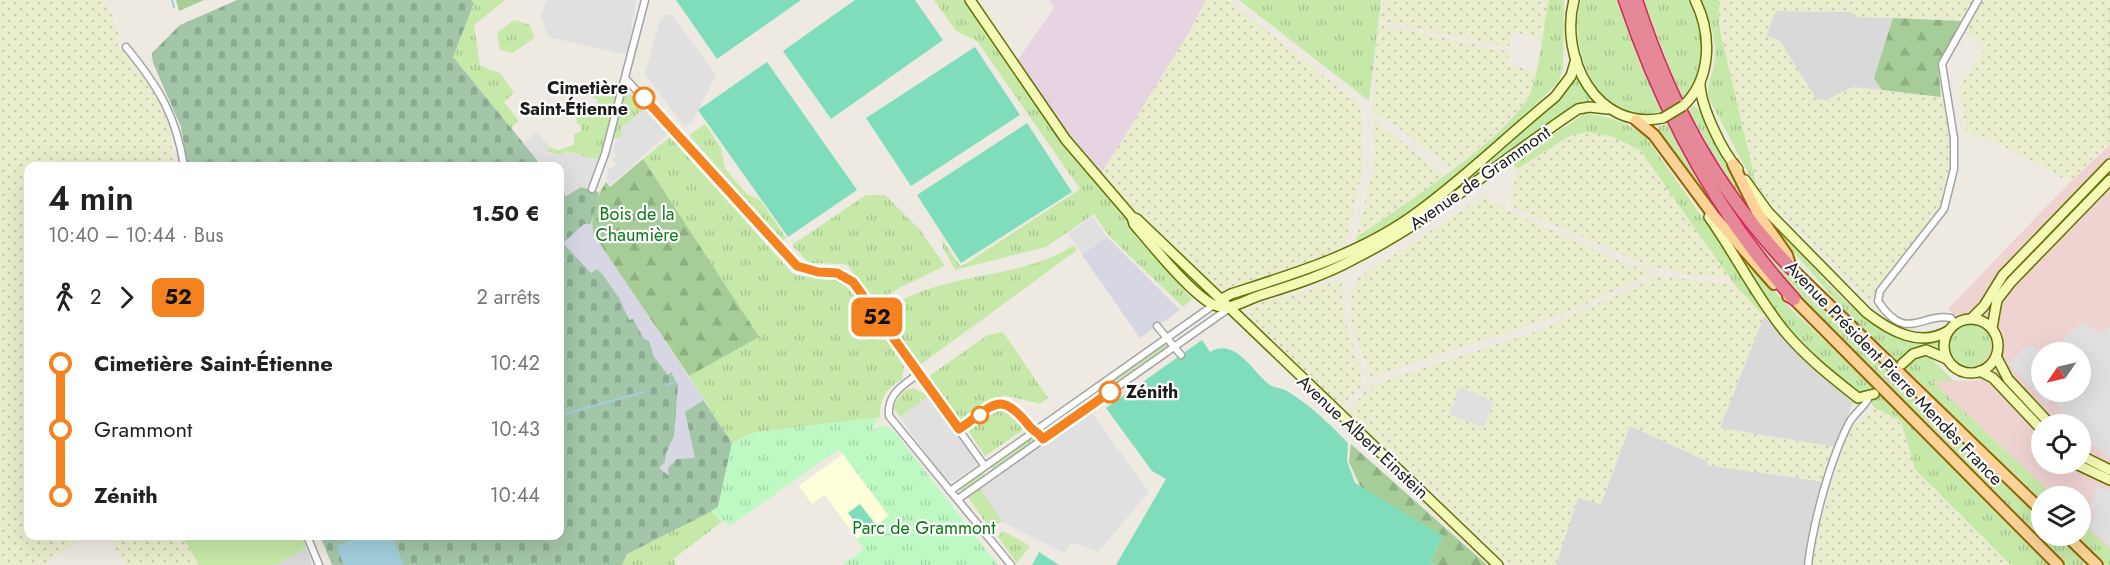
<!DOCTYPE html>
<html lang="fr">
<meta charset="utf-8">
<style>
body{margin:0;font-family:Jost,sans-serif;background:#f6f6f6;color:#222;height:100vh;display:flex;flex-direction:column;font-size:22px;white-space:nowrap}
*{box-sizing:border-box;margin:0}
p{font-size:20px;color:#767676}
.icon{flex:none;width:33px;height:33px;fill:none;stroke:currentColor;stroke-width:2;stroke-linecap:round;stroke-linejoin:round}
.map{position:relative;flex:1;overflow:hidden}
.panel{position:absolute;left:24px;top:162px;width:540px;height:378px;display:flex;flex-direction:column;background:#fff;border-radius:12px;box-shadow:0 6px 24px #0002}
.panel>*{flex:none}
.badge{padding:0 12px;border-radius:9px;font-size:21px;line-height:39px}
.needle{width:39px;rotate:236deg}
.buttons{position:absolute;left:2031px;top:342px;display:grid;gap:12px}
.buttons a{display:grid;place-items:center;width:60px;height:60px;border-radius:50%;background:#fff;box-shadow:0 6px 24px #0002;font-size:30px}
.map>.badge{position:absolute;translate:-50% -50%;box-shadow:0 0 0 3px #fff}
.legs{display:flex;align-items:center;gap:9px;height:66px;padding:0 24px;font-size:20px}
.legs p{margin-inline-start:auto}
.headline{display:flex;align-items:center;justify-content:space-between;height:102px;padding:0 24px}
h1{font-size:33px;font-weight:600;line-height:45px}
ul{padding:0 24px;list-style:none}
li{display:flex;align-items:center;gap:21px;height:66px;font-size:22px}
li i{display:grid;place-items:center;width:9px;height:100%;margin:0 8px;background:currentColor}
li i::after{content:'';width:15px;height:15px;margin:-8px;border:4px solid;border-radius:50%;background:#fff}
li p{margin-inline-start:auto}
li:first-child i{background:linear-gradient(#0000 50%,currentColor 0)}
li:last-child i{background:linear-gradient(currentColor 50%,#0000 0)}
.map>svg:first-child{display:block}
</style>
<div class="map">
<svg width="2110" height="565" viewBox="0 0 2110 565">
<defs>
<pattern id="farmland-dots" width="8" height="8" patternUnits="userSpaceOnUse" patternTransform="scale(1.5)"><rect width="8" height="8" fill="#eaedcd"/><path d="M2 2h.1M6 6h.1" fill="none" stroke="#c8cbaf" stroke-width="1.8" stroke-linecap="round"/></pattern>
<pattern id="grass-tufts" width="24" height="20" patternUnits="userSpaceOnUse" patternTransform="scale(1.5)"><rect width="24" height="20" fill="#c6e8a8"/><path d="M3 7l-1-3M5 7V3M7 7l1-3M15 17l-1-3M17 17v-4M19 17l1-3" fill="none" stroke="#aac690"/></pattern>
<pattern id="forest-firs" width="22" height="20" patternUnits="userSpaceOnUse" patternTransform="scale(1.5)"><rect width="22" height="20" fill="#a6cd97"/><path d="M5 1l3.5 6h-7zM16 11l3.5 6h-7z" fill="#8eaf82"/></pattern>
<pattern id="cemetery-stones" width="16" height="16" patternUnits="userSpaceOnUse" patternTransform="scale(1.5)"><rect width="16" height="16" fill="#a3c6a9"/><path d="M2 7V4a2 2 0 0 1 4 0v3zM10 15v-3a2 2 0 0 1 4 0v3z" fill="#8caa91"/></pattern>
<pattern id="park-tufts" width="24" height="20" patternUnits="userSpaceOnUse" patternTransform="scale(1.5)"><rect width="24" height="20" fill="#bef9c4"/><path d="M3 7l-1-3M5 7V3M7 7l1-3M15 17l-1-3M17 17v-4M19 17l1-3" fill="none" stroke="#a3d5a8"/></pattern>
</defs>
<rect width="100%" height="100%" fill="#eeeae2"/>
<g fill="#dad9d9">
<polygon points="1775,11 1852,12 1858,17 1893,18 1874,78 1882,90 1853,87 1826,100 1816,99 1780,41 1766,36"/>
<polygon points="1764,316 1819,374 1854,401 1835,447 1720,428"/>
<polygon points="1630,426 1708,462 1707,465 1825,482 1810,525 1803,565 1556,565 1578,498 1601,504"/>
<polygon points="306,548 312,565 275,565"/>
</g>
<path fill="#efd3d1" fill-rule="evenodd" d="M2110,145V549L2081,521L2080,496H2054L1931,380L1979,381L1974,366L1979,365L1969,324H1964L1948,309L2070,182ZM2042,352H2080V392H2042ZM2042,424H2080V464H2042Z"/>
<polygon fill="#e7d4e3" points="1049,0 1206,0 1188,34 1100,176 1017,61 1054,8"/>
<polygon fill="#feffda" points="843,454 889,516 857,539 825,495 812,504 799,486"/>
<g fill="url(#farmland-dots)">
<polygon points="0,0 105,0 120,35 118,45 147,79 159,100 170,132 174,166 28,166 28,536 84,536 44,565 0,565"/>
<polygon points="1206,0 1228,0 1361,105 1363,167 1345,245 1316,260 1231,290 1218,289 1206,278 1100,176 1188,34"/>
<polygon points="1384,0 1549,0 1541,39 1513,32 1509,47 1380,21"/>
<polygon points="1719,0 1973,0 1962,21 1858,17 1852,12 1776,11 1766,36 1780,41 1816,99 1826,100 1853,87 1941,97 1948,110 1950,169 1940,207 1871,302 1757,189 1719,26"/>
<polygon points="1982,0 2110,0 2110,141 2070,182 1997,143 1966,132 1959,88 1986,47 1965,32"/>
<polygon points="1378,24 1510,52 1507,64 1535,71 1531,91 1519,113 1453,169 1393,124 1372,113"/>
<polygon points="1373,119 1445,176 1356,238 1375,161"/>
<polygon points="1587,132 1611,136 1640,150 1730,278 1691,275 1649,266 1510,206 1517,169 1571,135"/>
<polygon points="1485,196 1507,210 1612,258 1653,273 1564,314 1371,377 1352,326 1351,294 1359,277"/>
<polygon points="1660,276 1735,285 1764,316 1720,428 1835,447 1825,482 1707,465 1708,461 1630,426 1601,504 1578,498 1556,565 1509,565 1441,501 1444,499 1419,480 1349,412 1365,391 1383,381 1532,333"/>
<polygon points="1342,278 1344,317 1362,374 1361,387 1343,404 1337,403 1255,323 1248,309 1251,305 1296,294"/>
<polygon points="1875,408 1901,421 1915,469 2011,565 1812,565 1814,546 1842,450 1852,428"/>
<polygon points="108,536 182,536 199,565 125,565"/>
</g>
<g fill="url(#grass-tufts)">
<polygon points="471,0 505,0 474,25 480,66 500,73 514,93 504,102 519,121 511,128 453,57 474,4"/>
<polygon points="934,0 965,0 1074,157 1192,299 1183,307 1109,236 1094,214 1046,247 955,270 943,248 942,239 960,266 964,265 1080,189 977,41 956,31"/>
<polygon points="1239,0 1381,0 1369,101"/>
<path d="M1549,0H1564L1563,69L1558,82C1533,110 1387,238 1358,242L1356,238C1396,210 1517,132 1531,91C1541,63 1543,29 1549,0Z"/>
<path d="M1581,0H1619L1645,73L1662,111C1600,129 1566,50 1581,0Z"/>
<path d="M1643,0H1688C1705,32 1707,72 1682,100Z"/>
<path d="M1700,0H1719V26L1757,189L1709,99C1706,86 1711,79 1714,66C1718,42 1711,21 1700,0Z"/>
<polygon points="514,20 530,25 534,38 513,53 500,50 497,33"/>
<polygon points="1576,74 1591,103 1572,106 1414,222 1509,138 1563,96"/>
<polygon points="619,86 599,160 565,151 562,156 546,151 550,147 558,150 574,145 574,134 581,131 580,124 577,124 575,105 593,113 598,100 572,87"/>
<polygon points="628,92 646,107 620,129 624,134 617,139 613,137 624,95"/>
<polygon points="1693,106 1700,110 1754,216 1726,178 1687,113"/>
<path d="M1584,114C1606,115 1632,123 1648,140L1738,268L1764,316L1735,285L1640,150L1611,136L1587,132L1571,135L1517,169L1512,163Z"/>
<polygon points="705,124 721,148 725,168 732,177 747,194 761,201 786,238 782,241 689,135"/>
<polygon points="1667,124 1728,227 1656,132 1659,126"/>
<path d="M670,137L793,274C807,279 821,275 835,279C854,286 891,347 904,366L902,379C885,390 880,398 880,417L752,433L732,443L689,376L758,337L643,159Z"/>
<polygon points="866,195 885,195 920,230 945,266 901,287 875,303 847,264 809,263 792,245"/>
<path d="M1733,208L1895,375L2041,517L2042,536H2061L2092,565H2063C2022,524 1729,238 1733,208Z"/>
<path d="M1779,228C1818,270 1874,352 1939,341L1938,349C1922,344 1912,351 1901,362L1906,367L1918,357L1929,356L1954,381H1932L2054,496H2042L2041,505L1858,326L1775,231Z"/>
<polygon points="1731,243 1791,309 1880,393 2052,565 2011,565 1915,469 1901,421 1875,408 1871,403 1876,396 1858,395 1818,363 1784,326"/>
<path d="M1074,245L1077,250L920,365L885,314L884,311C941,270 1021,281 1074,245Z"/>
<circle cx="1970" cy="345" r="21"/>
<polygon points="1003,332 1048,398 1040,404 1004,395 961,422 929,376 988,335"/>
<polygon points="1166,341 1170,346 1046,433 1042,428"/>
<path d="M913,388L929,396L900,417L894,408C897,397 902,391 913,388Z"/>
<polygon points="997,409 1007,409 1024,429 985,456 968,430"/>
<polygon points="1035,434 1039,440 993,471 989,465"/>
<polygon points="983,471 985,477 965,491 960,490 960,486"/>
<polygon points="980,488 1002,522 988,526 968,497"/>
<polygon points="711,511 722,522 673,559 676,565 622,565 627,554"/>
<polygon points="2081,521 2110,549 2110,565 2103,565 2073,536 2080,536"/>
<polygon points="1003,531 1030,546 1017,563 998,537"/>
</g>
<g fill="url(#forest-firs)">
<polygon points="176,0 204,0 179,11"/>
<polygon points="1893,18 1962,21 1938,65 1941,97 1882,90 1874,78"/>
<path d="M643,159L759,337L689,376L594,235C589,218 596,197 606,182L610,187Z"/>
<polygon points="1351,444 1487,565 1435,565 1430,562 1443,536 1361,488 1349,462"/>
</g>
<g fill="url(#cemetery-stones)">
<polygon points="237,0 471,0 474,3 453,57 542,166 188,166 181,127 153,63 152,53 180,25"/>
<polygon points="581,187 599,192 591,224 594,235 732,443 718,508 627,554 622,565 332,565 320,536 560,536 560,188 566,196"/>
</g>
<polygon fill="url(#park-tufts)" points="880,417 872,427 874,430 882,425 893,430 998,565 842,565 864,549 857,539 889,516 839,449 730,526 711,511 718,507 732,443 752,433"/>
<polygon fill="#c6e8a8" points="182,536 302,536 306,548 275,565 199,565"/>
<g fill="#80ddbb">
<polygon points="676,0 801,0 717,59"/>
<polygon points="855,0 915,0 943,40 831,119 783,51"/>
<polygon points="975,47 1020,115 911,186 866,118"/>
<polygon points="767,62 857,190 788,237 698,110"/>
<polygon points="1027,123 1072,192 961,263 917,195"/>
<path d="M1202,340L1210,352C1236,337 1252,372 1270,385C1275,388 1282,388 1287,391C1310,405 1330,424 1348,443L1347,461L1355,483L1443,536L1430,562L1435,565H1116L1166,479L1152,471L1106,408Z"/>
<polygon points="860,504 876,525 864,534 848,513"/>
<polygon points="1039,552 1059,565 1032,565"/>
</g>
<g fill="#e0e0e0">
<polygon points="547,0 636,0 627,55 548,37 541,15"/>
<polygon points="666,15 672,15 716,75 692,123 684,126 645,74 660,20"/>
<polygon points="646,107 669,133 610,185 606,181 608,170 616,164 612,160 617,156 613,151 617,139 623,134 620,129"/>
<polygon points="536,132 550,147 546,151 548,153 561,156 565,151 599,160 594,177 586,188 581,187 566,196 560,188 560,166 542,166 524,144"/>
<polygon points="1093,217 1107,237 1082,255 1068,233"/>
<polygon points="2085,322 2101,335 2110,326 2110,457 2081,438 2080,424 2067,424 2060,417 2063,412 2052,399 2047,404 2009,364 2024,347 2032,346 2042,352 2042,392 2080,392 2080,352 2053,352 2069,332"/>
<polygon points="1460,387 1494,401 1484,427 1449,415"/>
<polygon points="929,396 979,464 954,481 943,478 900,417"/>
<polygon points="1092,413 1149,492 1098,552 1071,542 1064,553 1002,522 980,488"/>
<polygon points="2097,486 2110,491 2110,546 2090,528 2096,511 2090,508"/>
</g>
<g fill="#d7d6e3">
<polygon points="584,224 591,224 594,235 704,400 685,412 695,458 677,459 668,468 669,476 659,468 665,462 666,453 674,436 678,385 671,372 668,375 654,357 649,341 644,339 633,319 629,320 619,298 603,275 597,269 591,273 563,243"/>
<polygon points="1107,237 1180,310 1140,338 1082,255"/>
</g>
<polygon fill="#a2cedc" points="362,536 392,536 404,565 344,565 336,546"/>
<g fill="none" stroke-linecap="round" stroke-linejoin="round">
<g stroke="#a2cedc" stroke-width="2">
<polyline points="172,0 174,7"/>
<polyline points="667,385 676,382"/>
<polyline points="560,415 644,392"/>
</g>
<polyline stroke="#cecbc4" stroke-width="9" stroke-dasharray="9 4.5" stroke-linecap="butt" points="1877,390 1901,365"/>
<g stroke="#a3a3a3" stroke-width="9">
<g id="street">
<path d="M126,47C158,86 176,115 184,166"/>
<polyline points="626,79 797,266 818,272 837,273 853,282 984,465"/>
<polyline points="592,189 605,154 645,0"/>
<path d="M1955,323L1951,318C1922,312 1906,344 1878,301L1880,291L1944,209L1954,169V138L1942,64L1978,0"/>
<polyline points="1157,326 1181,355"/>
<path d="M918,374C902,386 887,394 889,416L1011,565"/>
<polyline points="950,491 1215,304"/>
<polyline points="958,499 1228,309"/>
<polyline points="307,536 319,565"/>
<path d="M1808,565C1813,523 1830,460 1849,423C1854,413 1865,407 1869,397"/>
</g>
</g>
<g stroke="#647105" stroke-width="12">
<g id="secondary">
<polyline points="970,0 1066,140 1132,217 1137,219 1498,565"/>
<path d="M1574,0C1559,57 1596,132 1663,118"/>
<path d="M1700,83C1700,105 1722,152 1738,169"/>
<path d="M1683,106C1712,79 1712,34 1695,0"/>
<path d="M1745,180L1768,212L1867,313C1890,331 1920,348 1948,331"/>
<path d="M1132,217L1134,224C1151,244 1192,295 1214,305C1230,312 1245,300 1261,295C1293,285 1325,275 1354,259C1435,218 1503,159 1578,109L1589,107L1608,109"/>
<path d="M1709,217C1736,255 1756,297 1786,333C1807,358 1833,378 1858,398L1874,394"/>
<path d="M1220,300L1231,294C1293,274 1357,255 1411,217C1462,181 1507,136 1555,97L1571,76L1576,59"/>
<polyline points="1972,318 1984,306 2003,275 2110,164"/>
<circle cx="1971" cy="346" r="27"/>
<polyline points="1992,328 1997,300 2011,282 2110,180"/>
<polyline points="1996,356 2008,379 2050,424"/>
<polyline points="1902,364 1913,354 1926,350 1947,359"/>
<polyline points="1980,371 1993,378 2042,430"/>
<polyline points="2080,455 2110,470"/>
<polyline points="2076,464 2110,480"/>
</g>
</g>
<g stroke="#946601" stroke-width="14">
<g id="primary">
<polyline points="1636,120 1654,135 1714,216 1774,284"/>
<polyline points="1733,164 1757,212 1787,255 1791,268 2042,511"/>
<polyline points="1788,296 1794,299 2058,565"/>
<polyline points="2067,536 2097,565"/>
</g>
</g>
<g stroke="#d6255e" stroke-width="15">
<g id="highway">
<path d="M1625,0C1662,110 1716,213 1794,299"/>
<path d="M1636,0C1671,106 1714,187 1791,268"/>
</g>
</g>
<use href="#street" stroke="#fff" stroke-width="6"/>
<use href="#secondary" stroke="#f4f9b5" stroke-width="9"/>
<use href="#primary" stroke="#fbd39a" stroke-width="10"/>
<use href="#highway" stroke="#e58999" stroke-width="12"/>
<g stroke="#647105" stroke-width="12" stroke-linecap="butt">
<polyline id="secondary-bridge" points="1663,118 1683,106"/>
</g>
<use href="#secondary-bridge" stroke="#f4f9b5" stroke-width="9"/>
</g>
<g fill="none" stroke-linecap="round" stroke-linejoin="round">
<g stroke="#fff" stroke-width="14">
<path id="line-1" d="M644,98L797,266L818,272L837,273L853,282L959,429C993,407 999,387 1030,427C1035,432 1039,433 1043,439L1110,392"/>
</g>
<use href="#line-1" stroke="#f58220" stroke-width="9"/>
</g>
<g fill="#fff" stroke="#f58220" stroke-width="3">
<circle cx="644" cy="98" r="10"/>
<circle cx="1110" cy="392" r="10"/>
<circle cx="980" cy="415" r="8"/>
</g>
<g text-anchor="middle" stroke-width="4.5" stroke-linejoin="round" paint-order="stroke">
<g font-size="18" font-weight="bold" fill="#1c1c1c" stroke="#fff" text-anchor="end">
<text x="628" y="94">Cimetière<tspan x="628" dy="21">Saint-Étienne</tspan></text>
<text x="1126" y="398" text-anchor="start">Zénith</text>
</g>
<g font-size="18" fill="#1c1c1c" stroke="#fff">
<text transform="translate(1480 178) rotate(-35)" y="6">Avenue de Grammont</text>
<text transform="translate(1894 373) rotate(46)" y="6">Avenue Président Pierre Mendès France</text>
<text transform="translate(1363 437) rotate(43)" y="6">Avenue Albert Einstein</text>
</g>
<g font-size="18" fill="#0c7917" stroke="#fff">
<text x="637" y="220">Bois de la<tspan x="637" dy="21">Chaumière</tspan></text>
<text x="924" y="534">Parc de Grammont</text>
</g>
</g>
</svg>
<div class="buttons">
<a><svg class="needle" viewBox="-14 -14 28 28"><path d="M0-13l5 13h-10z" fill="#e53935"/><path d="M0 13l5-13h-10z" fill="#767676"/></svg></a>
<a><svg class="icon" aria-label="locate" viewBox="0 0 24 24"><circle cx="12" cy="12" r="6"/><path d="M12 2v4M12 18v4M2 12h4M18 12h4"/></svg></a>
<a><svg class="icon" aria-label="layers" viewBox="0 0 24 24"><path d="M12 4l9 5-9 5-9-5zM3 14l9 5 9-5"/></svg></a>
</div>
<b class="badge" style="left:877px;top:317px;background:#f58220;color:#111">52</b>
<section class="panel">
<div class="headline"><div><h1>4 min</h1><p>10:40 – 10:44 · Bus</p></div><b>1.50 €</b></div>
<div class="legs"><svg class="icon" aria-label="walk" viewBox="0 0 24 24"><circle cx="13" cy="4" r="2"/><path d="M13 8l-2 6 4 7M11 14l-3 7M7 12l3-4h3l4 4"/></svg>2<svg class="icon" aria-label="forward" viewBox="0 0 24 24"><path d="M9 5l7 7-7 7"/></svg><b class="badge" style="background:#f58220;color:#111">52</b><p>2 arrêts</p></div>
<ul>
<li><i style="color:#f58220"></i><b>Cimetière Saint-Étienne</b><p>10:42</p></li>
<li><i style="color:#f58220"></i><span>Grammont</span><p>10:43</p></li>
<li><i style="color:#f58220"></i><b>Zénith</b><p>10:44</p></li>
</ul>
</section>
</div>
